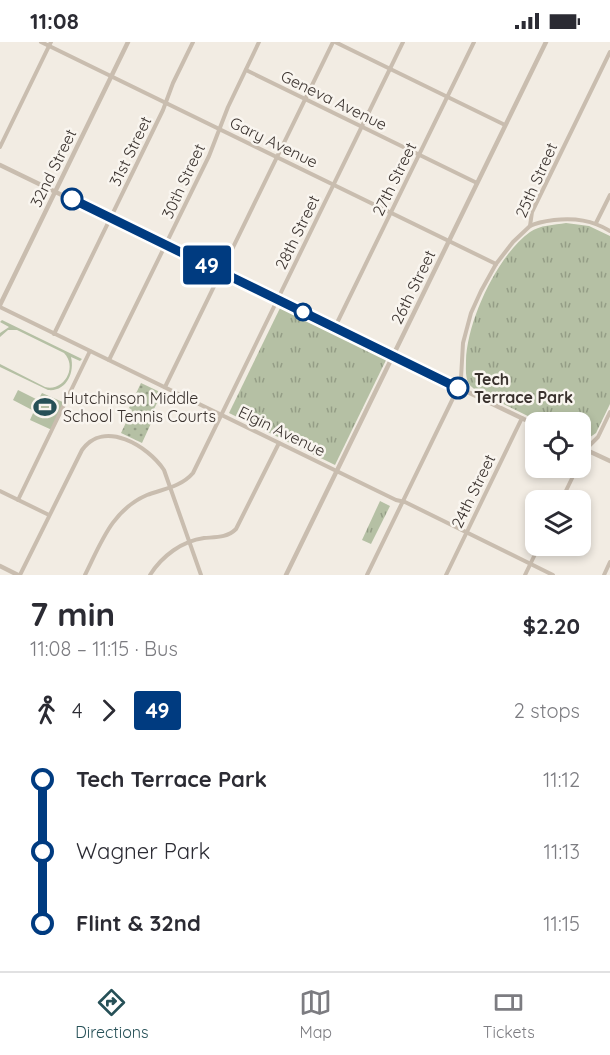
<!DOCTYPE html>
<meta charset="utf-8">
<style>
body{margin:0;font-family:Quicksand,sans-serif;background:#f7f7f7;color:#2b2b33;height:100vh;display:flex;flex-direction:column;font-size:22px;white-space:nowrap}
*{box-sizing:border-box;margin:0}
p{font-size:20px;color:#7c7c81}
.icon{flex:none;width:33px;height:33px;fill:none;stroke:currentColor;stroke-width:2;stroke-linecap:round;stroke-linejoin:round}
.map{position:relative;height:533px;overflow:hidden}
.side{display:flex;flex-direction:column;background:#fff;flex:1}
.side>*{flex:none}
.badge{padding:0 12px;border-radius:4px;font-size:21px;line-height:39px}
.fabs{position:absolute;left:525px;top:370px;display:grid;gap:12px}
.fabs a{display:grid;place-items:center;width:66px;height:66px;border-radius:12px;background:#fff;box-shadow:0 3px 9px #0003;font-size:30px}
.map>.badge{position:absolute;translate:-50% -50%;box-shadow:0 0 0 3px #fff}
.legs{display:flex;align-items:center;gap:9px;height:66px;padding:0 30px;font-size:20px}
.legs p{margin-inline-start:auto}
.summary{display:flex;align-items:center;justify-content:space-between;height:102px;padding:0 30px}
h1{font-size:33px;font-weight:700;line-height:45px}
ul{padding:0 30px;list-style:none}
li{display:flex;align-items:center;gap:21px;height:72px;font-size:22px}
li i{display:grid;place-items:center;width:9px;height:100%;margin:0 8px;background:currentColor}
li i::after{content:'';width:15px;height:15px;margin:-8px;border:4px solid;border-radius:50%;background:#fff}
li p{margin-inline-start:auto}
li:first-child i{background:linear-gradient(#0000 50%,currentColor 0)}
li:last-child i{background:linear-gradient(currentColor 50%,#0000 0)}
.status{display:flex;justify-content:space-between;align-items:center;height:42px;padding:0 30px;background:#fff;direction:ltr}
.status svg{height:16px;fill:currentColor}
.tab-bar{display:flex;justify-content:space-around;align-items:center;height:84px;border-top:2px solid #e1e1e2;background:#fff;font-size:16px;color:#7c7c81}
.tab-bar a{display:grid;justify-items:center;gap:3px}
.tab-bar .current{color:#265057}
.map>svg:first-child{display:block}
</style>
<div class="status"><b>11:08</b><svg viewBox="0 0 49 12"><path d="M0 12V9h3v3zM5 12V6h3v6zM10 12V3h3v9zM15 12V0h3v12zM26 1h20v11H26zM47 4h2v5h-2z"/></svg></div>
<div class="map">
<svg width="610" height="533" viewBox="0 0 610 533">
<defs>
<pattern id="grass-dots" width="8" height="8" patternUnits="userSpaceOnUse" patternTransform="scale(1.5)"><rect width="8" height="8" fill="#b5c0a4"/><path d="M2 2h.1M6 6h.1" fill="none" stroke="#949d86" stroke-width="1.8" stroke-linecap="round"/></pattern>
<pattern id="park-tufts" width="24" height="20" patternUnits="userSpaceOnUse" patternTransform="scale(1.5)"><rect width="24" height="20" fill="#b5c0a4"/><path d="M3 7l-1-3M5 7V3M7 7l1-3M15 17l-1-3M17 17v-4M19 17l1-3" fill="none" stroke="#949d86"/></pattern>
</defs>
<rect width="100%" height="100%" fill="#f2ece3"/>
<polygon fill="url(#grass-dots)" points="141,341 162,351 150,375 153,377 142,401 121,391 132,368 129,366"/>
<g fill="url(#park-tufts)">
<path d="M566,181L589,184L610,194V362L596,391L586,398H581L580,381H542L479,350C476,348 471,345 469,342C465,335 466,327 466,319C467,279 497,214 530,190C540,183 554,183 566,181Z"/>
<polygon points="281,264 387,316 335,423 229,371"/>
<polygon points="380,459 390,464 371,502 362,498"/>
</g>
<g fill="#b5c0a4">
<path d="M2,278L82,317L80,319L71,315C75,331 66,350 48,348L0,325V322L45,345C64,350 78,325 64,311L17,288H8L0,295V291L9,285L0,280Z"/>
<polygon points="18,348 38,358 42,351 65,361 52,388 30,378 34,369 13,358"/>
</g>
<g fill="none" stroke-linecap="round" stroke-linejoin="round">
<g stroke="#c9bdaf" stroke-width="4">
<polyline points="41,0 496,222"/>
<polyline points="335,0 505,83"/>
<polyline points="246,28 477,141"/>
<polyline points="0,105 51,0"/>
<polyline points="596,181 610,153"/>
<path d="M530,184C538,180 546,179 554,178C575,176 592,178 610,189"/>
<polyline points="0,265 396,458 405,460 553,533"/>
<polyline points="335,285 474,0"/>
<polyline points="54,292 163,68 173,41 193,0"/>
<polyline points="109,318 209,114 228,65 259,0"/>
<polyline points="165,345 333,0"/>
<polyline points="580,419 586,407 598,395 610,370"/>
<polyline points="0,449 49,473"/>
<polyline points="18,458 90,309"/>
<polyline points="561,459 577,426"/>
<path d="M20,533L82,408C104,377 148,404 164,428L201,533"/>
<path d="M85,533C101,501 112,468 147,453C163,447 181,445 193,431L403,0"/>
<path d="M150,533C162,514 182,499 204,496C216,495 227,496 236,487L279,401"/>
<polyline points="367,533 458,346 461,336 463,301 471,271 481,249 496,222 513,200 530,184 532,170 610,10"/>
<polyline points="446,533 522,376"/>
<polyline points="525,533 539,504"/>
<polyline points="604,533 610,520"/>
</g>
<g stroke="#c9bdaf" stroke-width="4.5">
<polyline points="0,123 536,383"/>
<polyline points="0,263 128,0"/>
<polyline points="580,405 610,419"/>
<polyline points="0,524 18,533"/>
<polyline points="286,533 546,0"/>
</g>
</g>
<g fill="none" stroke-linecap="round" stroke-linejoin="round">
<g stroke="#fff" stroke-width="14">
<polyline id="line-1" points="72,157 458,346"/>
</g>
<use href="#line-1" stroke="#003b80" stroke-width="9"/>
</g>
<defs>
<g id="stadium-bare" transform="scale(1.8)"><path d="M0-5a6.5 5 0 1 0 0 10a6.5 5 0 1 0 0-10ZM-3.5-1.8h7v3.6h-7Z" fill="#265057" stroke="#f9f5ef" stroke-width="2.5" paint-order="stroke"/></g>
</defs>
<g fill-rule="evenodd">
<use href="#stadium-bare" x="45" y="365"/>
</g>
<g fill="#fff" stroke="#003b80" stroke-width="3">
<circle cx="72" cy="157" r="10"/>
<circle cx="303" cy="270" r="8"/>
<circle cx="458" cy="346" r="10"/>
</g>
<g text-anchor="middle" stroke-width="5" stroke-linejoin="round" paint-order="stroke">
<g font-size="16" fill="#39312d" stroke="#f9f5ef">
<text transform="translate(334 58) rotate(26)" y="6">Geneva Avenue</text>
<text transform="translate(274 100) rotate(26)" y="6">Gary Avenue</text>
<text transform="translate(130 109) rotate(-64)" y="6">31st Street</text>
<text transform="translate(53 126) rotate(-64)" y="6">32nd Street</text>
<text transform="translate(394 137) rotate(-64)" y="6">27th Street</text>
<text transform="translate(536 138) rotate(-66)" y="6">25th Street</text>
<text transform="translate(183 139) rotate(-65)" y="6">30th Street</text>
<text transform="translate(297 190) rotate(-64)" y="6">28th Street</text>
<text transform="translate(413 245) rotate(-64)" y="6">26th Street</text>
<text transform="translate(282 389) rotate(26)" y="6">Elgin Avenue</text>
<text transform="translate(473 449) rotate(-64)" y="6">24th Street</text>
</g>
<g font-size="16" font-weight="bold" fill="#39312d" stroke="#f9f5ef" text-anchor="start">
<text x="474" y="343">Tech<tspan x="474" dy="18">Terrace Park</tspan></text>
</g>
<g font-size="16" fill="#39312d" stroke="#f9f5ef" text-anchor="start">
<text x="63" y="362">Hutchinson Middle<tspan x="63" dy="18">School Tennis Courts</tspan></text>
</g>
</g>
</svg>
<div class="fabs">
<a><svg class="icon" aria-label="locate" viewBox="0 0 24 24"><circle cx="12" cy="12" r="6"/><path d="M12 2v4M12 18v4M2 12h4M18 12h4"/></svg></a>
<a><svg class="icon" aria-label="layers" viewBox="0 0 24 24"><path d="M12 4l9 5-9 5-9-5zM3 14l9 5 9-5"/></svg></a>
</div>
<b class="badge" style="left:207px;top:223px;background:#003b80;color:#fff">49</b>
</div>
<section class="side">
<div class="summary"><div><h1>7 min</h1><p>11:08 – 11:15 · Bus</p></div><b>$2.20</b></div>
<div class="legs"><svg class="icon" aria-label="walk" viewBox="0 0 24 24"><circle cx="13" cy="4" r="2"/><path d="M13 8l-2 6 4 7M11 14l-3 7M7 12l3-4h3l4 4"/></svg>4<svg class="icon" aria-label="forward" viewBox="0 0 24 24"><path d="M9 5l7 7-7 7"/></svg><b class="badge" style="background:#003b80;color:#fff">49</b><p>2 stops</p></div>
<ul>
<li><i style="color:#003b80"></i><b>Tech Terrace Park</b><p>11:12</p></li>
<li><i style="color:#003b80"></i><span>Wagner Park</span><p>11:13</p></li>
<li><i style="color:#003b80"></i><b>Flint &amp; 32nd</b><p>11:15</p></li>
</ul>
</section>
<nav class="tab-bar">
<a class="current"><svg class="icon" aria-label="directions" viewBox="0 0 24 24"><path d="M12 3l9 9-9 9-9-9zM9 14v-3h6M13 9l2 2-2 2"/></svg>Directions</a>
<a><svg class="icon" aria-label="map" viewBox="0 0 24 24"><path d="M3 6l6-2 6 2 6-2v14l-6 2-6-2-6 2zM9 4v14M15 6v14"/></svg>Map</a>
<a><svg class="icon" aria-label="tickets" viewBox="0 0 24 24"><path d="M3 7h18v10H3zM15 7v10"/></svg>Tickets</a>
</nav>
